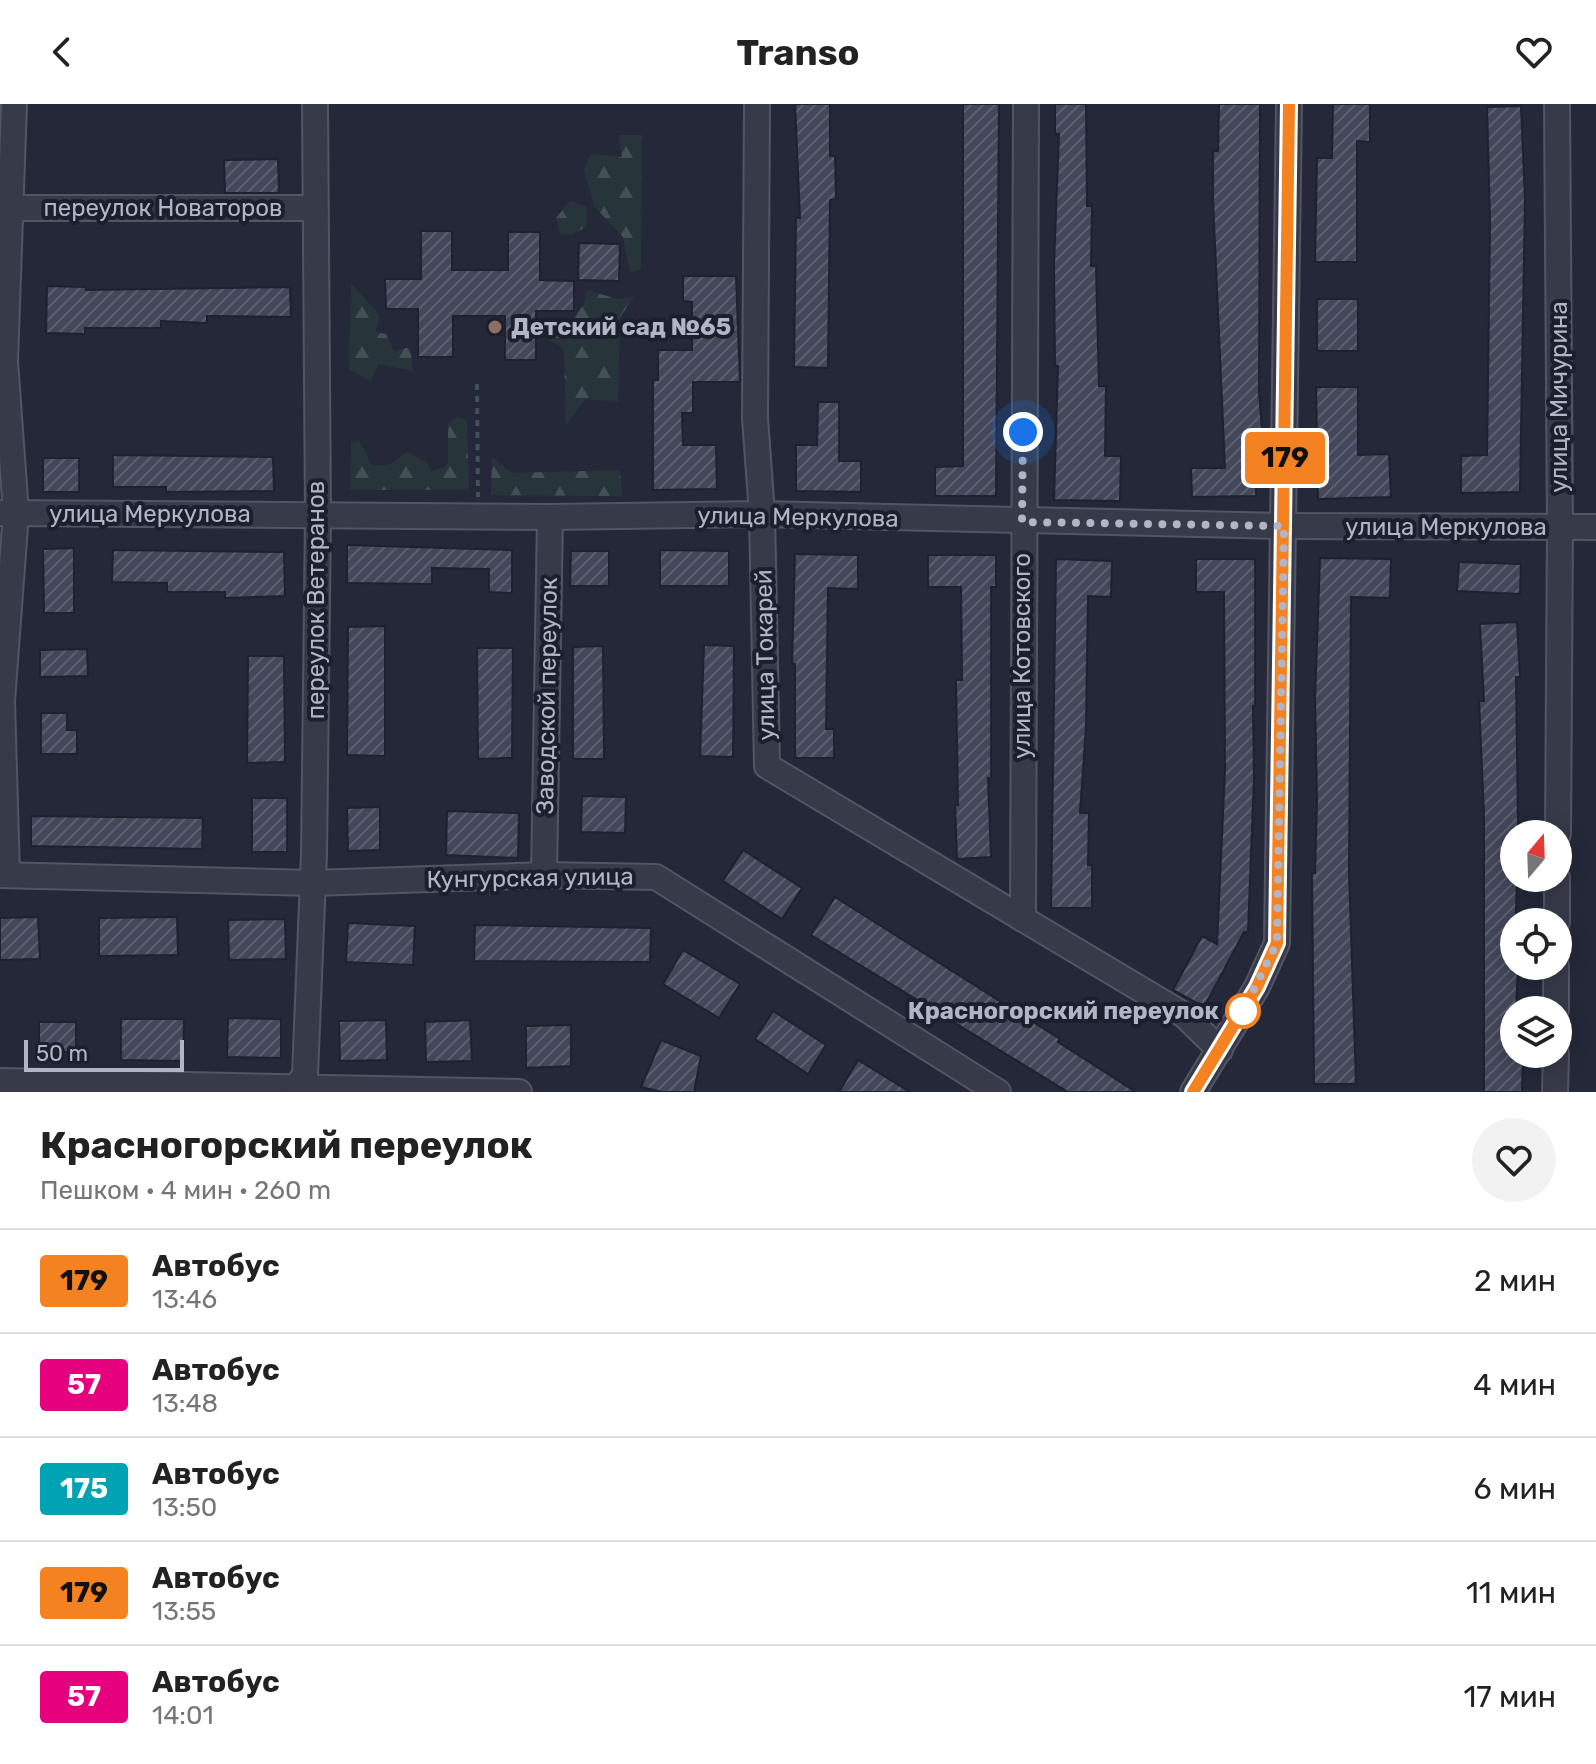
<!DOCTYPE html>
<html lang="ru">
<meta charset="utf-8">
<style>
body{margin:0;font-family:Rubik,sans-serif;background:#f2f2f2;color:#222;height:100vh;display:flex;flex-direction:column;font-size:30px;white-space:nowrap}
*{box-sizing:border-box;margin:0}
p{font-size:26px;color:#767676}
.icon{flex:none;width:44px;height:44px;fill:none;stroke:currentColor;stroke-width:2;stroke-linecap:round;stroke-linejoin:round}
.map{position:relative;height:988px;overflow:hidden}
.side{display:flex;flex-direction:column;background:#fff;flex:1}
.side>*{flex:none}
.badge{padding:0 16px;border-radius:6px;font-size:28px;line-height:52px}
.needle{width:52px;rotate:19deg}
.fabs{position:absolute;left:1500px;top:716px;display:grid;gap:16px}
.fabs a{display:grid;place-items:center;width:72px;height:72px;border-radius:50%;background:#fff;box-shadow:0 4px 20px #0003;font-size:40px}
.scale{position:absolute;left:24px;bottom:20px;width:160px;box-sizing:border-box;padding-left:8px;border:4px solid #b2b5c5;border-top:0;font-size:22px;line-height:28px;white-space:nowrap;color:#b2b5c5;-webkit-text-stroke:6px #1c1f2e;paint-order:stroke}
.you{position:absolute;width:40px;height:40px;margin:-20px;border:6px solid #fff;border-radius:50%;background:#1a73e8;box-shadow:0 0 0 12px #1a73e833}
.map>.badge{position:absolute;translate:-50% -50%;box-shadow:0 0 0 4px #fff}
.round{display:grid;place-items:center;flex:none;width:84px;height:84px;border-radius:42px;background:#f2f2f2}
.summary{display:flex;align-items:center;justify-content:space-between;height:136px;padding:0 40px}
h1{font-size:38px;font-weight:700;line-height:60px}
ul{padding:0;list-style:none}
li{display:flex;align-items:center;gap:24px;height:104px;padding:0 40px;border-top:2px solid #e0e0e0}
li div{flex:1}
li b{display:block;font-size:30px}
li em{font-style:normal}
li .badge{min-width:88px;font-weight:700;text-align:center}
header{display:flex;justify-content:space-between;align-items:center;height:104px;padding:0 40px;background:#fff;font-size:36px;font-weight:700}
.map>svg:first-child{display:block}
</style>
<header><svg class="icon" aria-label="back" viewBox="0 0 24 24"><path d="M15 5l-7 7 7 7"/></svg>Transo<svg class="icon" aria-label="heart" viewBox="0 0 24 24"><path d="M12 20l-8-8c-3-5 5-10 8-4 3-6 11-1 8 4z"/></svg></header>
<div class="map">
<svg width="1596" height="988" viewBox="0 0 1596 988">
<defs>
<pattern id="forest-firs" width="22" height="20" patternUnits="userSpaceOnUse" patternTransform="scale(2)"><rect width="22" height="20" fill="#27353b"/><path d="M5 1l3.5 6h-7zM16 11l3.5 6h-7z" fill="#445056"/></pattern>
<pattern id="building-hatch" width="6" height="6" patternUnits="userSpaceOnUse" patternTransform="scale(2)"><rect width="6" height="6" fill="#43475a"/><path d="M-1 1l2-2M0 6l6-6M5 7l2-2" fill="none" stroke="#5c5f70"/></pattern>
</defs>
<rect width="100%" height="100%" fill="#242839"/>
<g fill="url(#forest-firs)">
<polygon points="619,31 642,31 641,165 630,169 623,133 594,102 584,66 591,50 622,53"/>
<polygon points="570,97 587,103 586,123 571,131 560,130 556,114"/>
<polygon points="351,179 380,212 375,228 386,230 394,247 410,243 413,267 378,260 371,277 349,266"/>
<polygon points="587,186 617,195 634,193 620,213 618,298 585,295 566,322 564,245 546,234 546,216 572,217 584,200"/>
<polygon points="458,313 467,316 469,386 350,386 351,338 359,336 372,361 389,361 407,348 427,358 431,368 448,361 448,319"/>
<polygon points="492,353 512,369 620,366 622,392 491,391"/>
</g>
<g fill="url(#building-hatch)" stroke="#1e2130" stroke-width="2">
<polygon points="795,0 830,0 830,52 835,52 836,95 830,96 828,264 794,263 796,114 800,114"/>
<polygon points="963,0 999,0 996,392 935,392 935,363 963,362"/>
<polygon points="1055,0 1086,0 1087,102 1092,102 1091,162 1096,162 1099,282 1106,282 1105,352 1121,352 1120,397 1054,396 1058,262 1055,262 1054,161 1059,30 1055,30"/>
<polygon points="1219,0 1260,0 1259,288 1263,339 1256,340 1256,392 1192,393 1191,364 1225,364 1213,97 1213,47 1218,47"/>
<polygon points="1333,0 1370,0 1370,38 1357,37 1357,158 1315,158 1317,54 1332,54"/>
<polygon points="1521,2 1525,95 1520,388 1461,389 1461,352 1487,351 1490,117 1487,3"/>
<polygon points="278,55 279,89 225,89 224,56"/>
<polygon points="421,127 452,127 452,166 508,166 508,128 540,128 540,176 574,177 574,207 536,207 536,256 505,256 505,212 453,212 453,253 418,253 418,205 386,205 385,175 421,175"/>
<polygon points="579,139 620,140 619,177 578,176"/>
<polygon points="683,172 736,172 740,278 693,278 693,309 682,309 683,341 716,341 717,385 653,386 653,276 658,276 658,246 692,246 692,198 683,197"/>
<polygon points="47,182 86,183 86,186 290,183 291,213 207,212 207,219 161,217 161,224 85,224 85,230 46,229"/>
<rect x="1317" y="195" width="41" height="52"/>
<polygon points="1316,283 1358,283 1358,351 1389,350 1391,393 1318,395"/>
<polygon points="818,298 839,298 839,357 861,357 861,388 796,387 796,341 817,341"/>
<polygon points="113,351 273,353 274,387 166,388 166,383 113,383"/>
<rect x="43" y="354" width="36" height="34"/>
<polygon points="347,441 512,446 512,489 489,488 489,465 432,464 432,480 347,479"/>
<polygon points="74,444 74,509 44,509 43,445"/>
<polygon points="113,446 284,448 285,492 225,494 225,488 167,488 167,479 112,478"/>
<polygon points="660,446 729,447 729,482 660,482"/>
<polygon points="571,447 609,447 609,482 570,482"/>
<polygon points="795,450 858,451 858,485 828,484 826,625 834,625 834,654 795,654 795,560 792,560"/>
<polygon points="928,451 996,451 996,483 991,483 991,675 988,674 991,753 957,755 955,701 958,701 956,576 962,576 961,483 928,483"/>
<polygon points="1320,454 1391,455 1390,494 1351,493 1349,768 1356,980 1314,980 1312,769 1315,769 1317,696 1315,595"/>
<polygon points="1056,455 1112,457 1111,493 1088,492 1086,623 1080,709 1089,709 1088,761 1092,761 1092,804 1051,804"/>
<polygon points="1196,455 1255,455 1255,602 1253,602 1254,674 1248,828 1244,828 1204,903 1173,886 1202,832 1217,840 1225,666 1224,488 1196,488"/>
<polygon points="1459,458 1521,460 1520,490 1457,487"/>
<polygon points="1517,518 1520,573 1516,573 1518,719 1518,730 1514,730 1514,779 1517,779 1514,862 1518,862 1514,951 1523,952 1522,988 1484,988 1484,711 1479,597 1484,597 1480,520"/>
<polygon points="385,522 385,652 347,651 348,523"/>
<polygon points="704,541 734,542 733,653 700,652"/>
<polygon points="603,542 604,655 573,655 573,543"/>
<polygon points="477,544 513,544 512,654 478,655"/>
<polygon points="87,545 88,572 40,573 40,546"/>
<polygon points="248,552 284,552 285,658 247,659"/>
<polygon points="41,609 67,609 67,626 77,626 77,650 41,650"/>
<polygon points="582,692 626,693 625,729 581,728"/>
<rect x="252" y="694" width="35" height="54"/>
<polygon points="380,703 380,746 348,747 347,704"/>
<polygon points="447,707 519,709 518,754 446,751"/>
<polygon points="31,712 203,714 202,745 31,742"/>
<polygon points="743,746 802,784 782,815 723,777"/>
<polygon points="835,793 1060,935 1058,938 1136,988 1068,988 811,831"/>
<polygon points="38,813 40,855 0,856 0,814"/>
<polygon points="177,813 178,851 99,852 99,814"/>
<polygon points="285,815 286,855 229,856 228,816"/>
<polygon points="348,819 415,822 413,861 346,858"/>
<polygon points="475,821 651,824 650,858 474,857"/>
<polygon points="683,846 740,880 719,914 663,880"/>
<polygon points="773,907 826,941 808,970 755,935"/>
<polygon points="228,914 281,915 281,954 227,953"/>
<polygon points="121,915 184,915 183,957 121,956"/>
<polygon points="386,916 387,956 340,957 339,917"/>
<polygon points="470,916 472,957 426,958 425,918"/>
<rect x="39" y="918" width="37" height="30"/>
<polygon points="571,921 571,962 526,964 526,922"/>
<polygon points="661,936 701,952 694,988 662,988 641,983"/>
<polygon points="858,956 910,988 839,988"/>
</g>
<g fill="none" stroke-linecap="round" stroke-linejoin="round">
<g stroke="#525564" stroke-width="28">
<g id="minor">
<polyline points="757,0 755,314 762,410 767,662 1184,911 1220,946"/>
<polyline points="1557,0 1560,423 1558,730"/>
<polyline points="11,104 315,104"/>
<polyline points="0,409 550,413 762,410 1284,422 1596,423"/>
<polyline points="0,771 313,779 544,771 656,773 998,988"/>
<polyline points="7,771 2,597 16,409 5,257 14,0"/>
<polyline points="544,771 550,413"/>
<polyline points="1023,815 1026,0"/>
<polyline points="1557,818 1557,774"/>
<polyline points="1556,906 1556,862"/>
<polyline points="0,977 519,988"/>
<polyline points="292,988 305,971 314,750 318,412 315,0"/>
<polyline points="1193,988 1257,883 1277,839 1289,0"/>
<polyline points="1555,988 1556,950"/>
</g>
</g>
<polyline stroke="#435057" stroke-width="4" stroke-dasharray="6 6" stroke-linecap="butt" points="477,280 478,393"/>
<use href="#minor" stroke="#373a49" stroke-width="24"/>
</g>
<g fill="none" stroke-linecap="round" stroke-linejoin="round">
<g stroke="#fff" stroke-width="18">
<polyline id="line" points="1193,988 1257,883 1277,839 1289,0"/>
</g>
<use href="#line" stroke="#f58220" stroke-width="12"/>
<polyline stroke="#b2b5c5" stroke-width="8" stroke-dasharray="0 14.4" points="1023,328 1022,418 1284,422 1277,839 1243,907"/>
</g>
<circle fill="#8d6e63" stroke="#1c1f2e" stroke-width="3" cx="495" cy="223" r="8"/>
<circle fill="#fff" stroke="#f58220" stroke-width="4" cx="1243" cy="907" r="16"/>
<g text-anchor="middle" stroke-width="8" stroke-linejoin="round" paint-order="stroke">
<g font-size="24" fill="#b2b5c5" stroke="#1c1f2e">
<text x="163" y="112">переулок Новаторов</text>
<text transform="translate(1559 293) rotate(-90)" y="8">улица Мичурина</text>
<text x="150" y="418">улица Меркулова</text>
<text transform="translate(798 413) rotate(1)" y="8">улица Меркулова</text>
<text x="1446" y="431">улица Меркулова</text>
<text transform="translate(316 496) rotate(-90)" y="8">переулок Ветеранов</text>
<text transform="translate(765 551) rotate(-91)" y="8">улица Токарей</text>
<text transform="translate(1022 552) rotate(-90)" y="8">улица Котовского</text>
<text transform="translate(547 592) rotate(-89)" y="8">Заводской переулок</text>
<text transform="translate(530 774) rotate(-1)" y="8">Кунгурская улица</text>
</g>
<g font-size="24" font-weight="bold" fill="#b2b5c5" stroke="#1c1f2e" text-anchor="start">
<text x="511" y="231">Детский сад №65</text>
</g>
<g font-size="24" font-weight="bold" fill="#b2b5c5" stroke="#1c1f2e" text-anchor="end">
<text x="1219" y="915">Красногорский переулок</text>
</g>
</g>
</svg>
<div class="fabs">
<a><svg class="needle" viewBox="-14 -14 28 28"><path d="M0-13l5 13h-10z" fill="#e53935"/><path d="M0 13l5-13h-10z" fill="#767676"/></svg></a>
<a><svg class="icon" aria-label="locate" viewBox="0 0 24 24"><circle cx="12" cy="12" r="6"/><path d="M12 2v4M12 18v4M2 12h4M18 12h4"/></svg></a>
<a><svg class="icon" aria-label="layers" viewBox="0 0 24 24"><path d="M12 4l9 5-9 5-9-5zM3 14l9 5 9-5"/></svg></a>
</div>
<div class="scale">50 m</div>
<div class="you" style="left:1023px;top:328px"></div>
<b class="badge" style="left:1285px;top:354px;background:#f58220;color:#111">179</b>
</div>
<section class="side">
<div class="summary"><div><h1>Красногорский переулок</h1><p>Пешком · 4 мин · 260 m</p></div><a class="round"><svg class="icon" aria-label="heart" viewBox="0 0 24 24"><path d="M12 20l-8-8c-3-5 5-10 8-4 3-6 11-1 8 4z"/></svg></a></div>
<ul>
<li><span class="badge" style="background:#f58220;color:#111">179</span><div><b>Автобус</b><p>13:46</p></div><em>2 мин</em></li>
<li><span class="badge" style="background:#e6007e;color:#fff">57</span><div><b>Автобус</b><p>13:48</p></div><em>4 мин</em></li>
<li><span class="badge" style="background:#00a3b4;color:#fff">175</span><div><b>Автобус</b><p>13:50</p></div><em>6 мин</em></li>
<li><span class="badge" style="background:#f58220;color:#111">179</span><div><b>Автобус</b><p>13:55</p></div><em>11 мин</em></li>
<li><span class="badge" style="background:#e6007e;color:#fff">57</span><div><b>Автобус</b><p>14:01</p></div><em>17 мин</em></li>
</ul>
</section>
